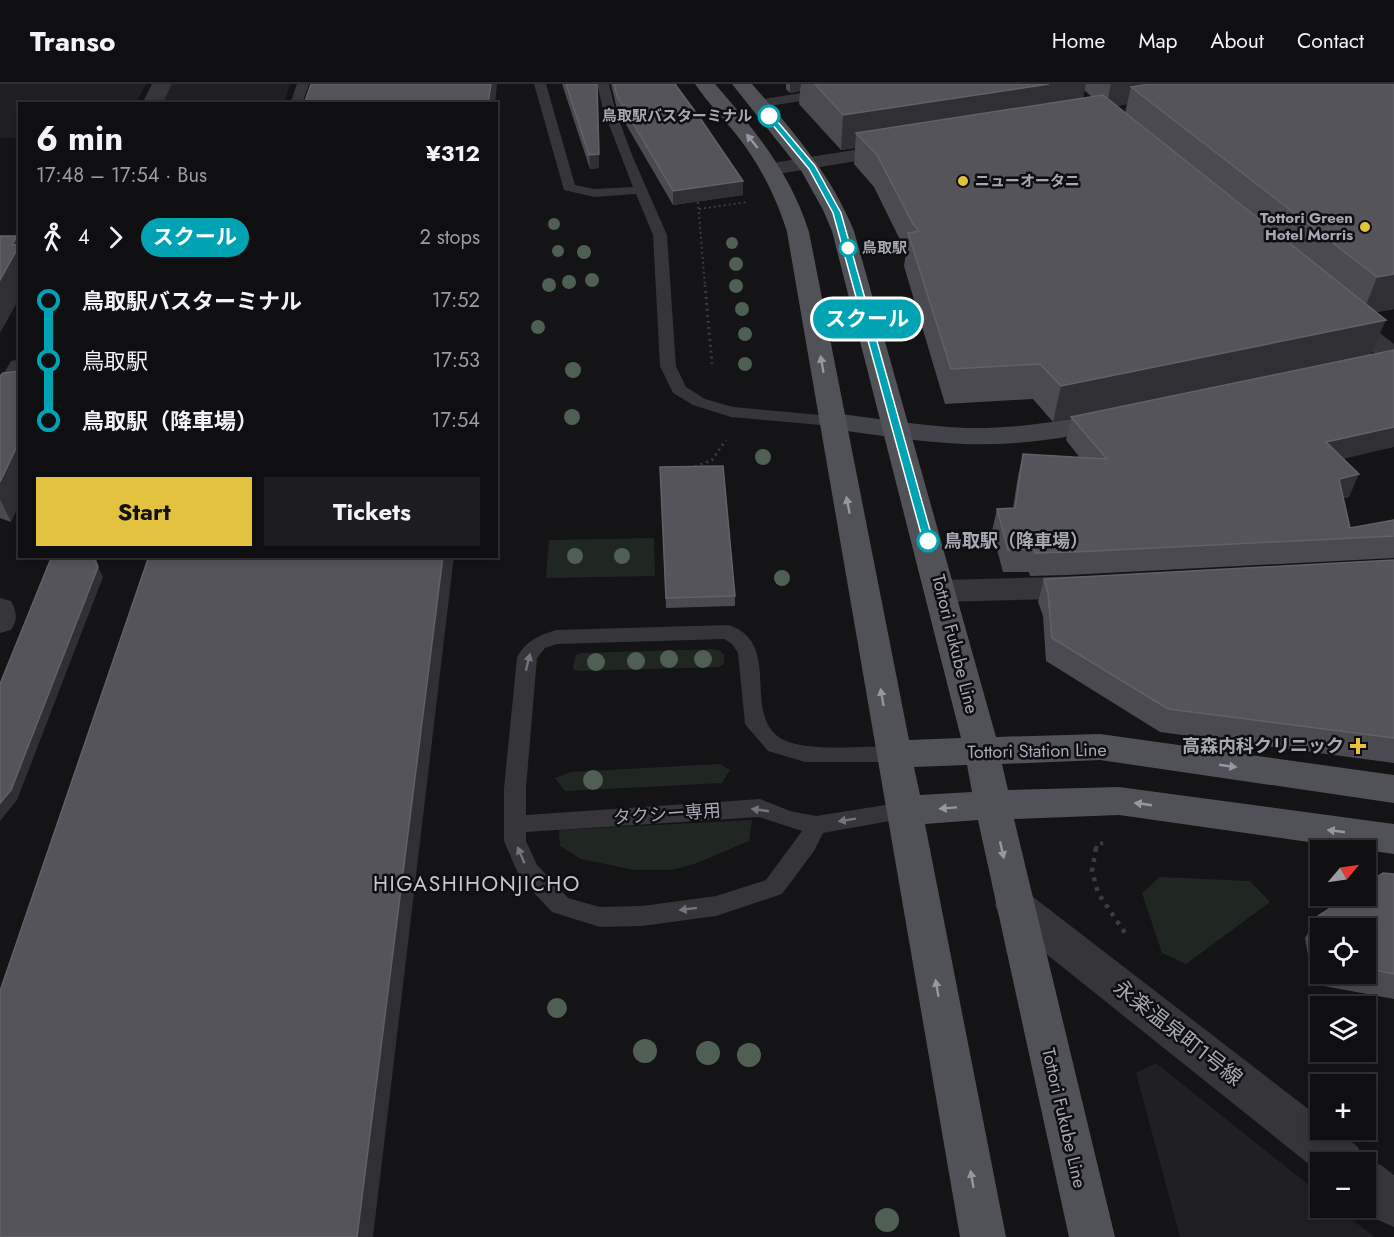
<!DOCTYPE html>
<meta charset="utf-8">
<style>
body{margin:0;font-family:Jost,"Noto Sans JP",sans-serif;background:#1d1c1e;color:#f1f3f6;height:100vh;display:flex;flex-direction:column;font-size:22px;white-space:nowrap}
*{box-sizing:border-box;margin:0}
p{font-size:20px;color:#9b9c9f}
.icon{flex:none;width:33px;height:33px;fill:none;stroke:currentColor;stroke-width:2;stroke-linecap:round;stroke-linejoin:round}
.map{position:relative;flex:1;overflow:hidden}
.details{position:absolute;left:18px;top:18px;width:480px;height:456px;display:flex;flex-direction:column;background:#0f0e10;border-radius:0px;box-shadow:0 3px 9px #0003,0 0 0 2px #2f2e30}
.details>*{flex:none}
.badge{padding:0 12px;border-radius:20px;font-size:21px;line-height:39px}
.needle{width:39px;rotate:61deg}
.fabs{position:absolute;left:1310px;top:756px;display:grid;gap:12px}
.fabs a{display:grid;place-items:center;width:66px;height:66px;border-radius:0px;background:#0f0e10;box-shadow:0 3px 9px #0003,0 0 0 2px #2f2e30;font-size:30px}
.map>.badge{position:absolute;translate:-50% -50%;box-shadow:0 0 0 3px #fff}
.legs{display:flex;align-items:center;gap:9px;height:66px;padding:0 18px;font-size:20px}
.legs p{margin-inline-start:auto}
.headline{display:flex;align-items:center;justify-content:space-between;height:102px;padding:0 18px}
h1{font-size:33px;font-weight:700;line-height:45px}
.primary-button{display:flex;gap:12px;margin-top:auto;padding:12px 18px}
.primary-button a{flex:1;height:69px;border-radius:0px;background:#e2c23e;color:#111;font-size:24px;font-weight:700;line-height:69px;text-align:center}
.primary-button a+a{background:#1d1c1e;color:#f1f3f6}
ul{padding:0 18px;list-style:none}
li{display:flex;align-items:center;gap:21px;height:60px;font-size:22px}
li i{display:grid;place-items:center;width:9px;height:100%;margin:0 8px;background:currentColor}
li i::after{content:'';width:15px;height:15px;margin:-8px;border:4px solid;border-radius:50%;background:#0f0e10}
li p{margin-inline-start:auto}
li:first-child i{background:linear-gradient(#0000 50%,currentColor 0)}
li:last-child i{background:linear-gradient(currentColor 50%,#0000 0)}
header{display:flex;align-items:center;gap:36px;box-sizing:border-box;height:84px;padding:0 30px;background:#0f0e10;border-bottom:2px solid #2f2e30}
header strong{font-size:28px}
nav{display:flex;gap:33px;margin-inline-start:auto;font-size:21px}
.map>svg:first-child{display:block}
</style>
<header>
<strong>Transo</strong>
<nav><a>Home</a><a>Map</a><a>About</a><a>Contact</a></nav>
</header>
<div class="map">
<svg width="1394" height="1153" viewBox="0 0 1394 1153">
<rect width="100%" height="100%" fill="#141315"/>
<g fill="#201f22">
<polygon points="0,0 146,0 136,19 20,20 19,54 0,54"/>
<polygon points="170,0 290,0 284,19 160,20"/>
<polygon points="1156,979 1320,1110 1320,1124 1337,1124 1375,1153 1180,1153 1136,989"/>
</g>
<g fill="#202722">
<polygon points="654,454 655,492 546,494 549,456"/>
<polygon points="713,565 719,566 724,571 724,580 718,583 584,587 574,586 573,582 576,571 581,569"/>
<polygon points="720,680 730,686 722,699 565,707 555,694 571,688"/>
<polygon points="752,736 749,757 697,779 672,786 634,786 581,775 560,762 559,746"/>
<polygon points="1160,793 1250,797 1270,818 1186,880 1162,869 1142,809"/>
</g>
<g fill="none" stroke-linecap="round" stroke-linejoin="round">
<g stroke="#3b3c40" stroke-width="2" stroke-dasharray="2 3" stroke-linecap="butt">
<polyline points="698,118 705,202"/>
<polyline points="699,125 747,118"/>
</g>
<g stroke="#3b3c40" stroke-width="3" stroke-dasharray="2 4" stroke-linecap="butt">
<polyline points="705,201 712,280"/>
<polyline points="695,383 712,376 726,356"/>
</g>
<polyline stroke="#3b3c40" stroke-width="4" stroke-dasharray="3 4.5" stroke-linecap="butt" points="1096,765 1097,761 1103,759"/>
<polyline stroke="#3b3c40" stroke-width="4.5" stroke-dasharray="4 6" stroke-linecap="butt" points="1096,764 1092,787 1098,809 1125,849"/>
<g fill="#35353a" fill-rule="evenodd">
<polygon points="297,0 309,0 302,20 290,20"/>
<polygon points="534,0 546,0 575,101 594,105 633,103 603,25 597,0 609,0 615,25 632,71 667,151 676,282 686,303 705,315 733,323 832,332 838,334 840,337 838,340 832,342 731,333 693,321 673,309 660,282 653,151 636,110 594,113 564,106"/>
<polygon points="858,0 870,0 867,6 863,7 758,24 752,20 758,16"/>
<path d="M728,541C785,558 739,634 784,656C809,668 864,662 893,662L900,664L903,670L900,676L893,678H805L768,667L745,640L738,569L732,560L724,555L557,560L545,564L537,574L526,704V731L760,715L790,727L816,732L904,718L912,721L915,727L912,733L823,749L814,767L782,810L716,832L642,842L600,843L552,828L520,794L504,757V704L517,573C527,556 538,552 556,546ZM759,733L802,747L766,796L716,812L642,822L600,823L568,814L537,781L526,757V748Z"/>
</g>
<g fill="#35353a" fill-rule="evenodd">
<polygon points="152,0 172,0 162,20 142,20"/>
<polygon points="898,59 905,61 908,65 905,69 772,91 764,90 761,85 764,80 772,79"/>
<polygon points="1342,225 1351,227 1394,260 1394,281 1385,278 1333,237 1330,232 1333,227"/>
<polygon points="20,275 20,309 10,326 0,328 0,296 11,277"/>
<polygon points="1087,492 1098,495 1103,503 1098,511 1087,514 941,518 930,515 925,507 930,499 941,496"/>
<path d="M0,514L11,517C17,528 18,536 11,546L0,549Z"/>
<polygon points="1014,805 1028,809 1320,1034 1320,1046 1336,1046 1358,1063 1363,1075 1381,1081 1394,1091 1394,1143 1378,1136 1362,1124 1365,1124 1365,1078 1320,1078 1320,1089 1000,833 995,821 1000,809"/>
</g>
<path fill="#434449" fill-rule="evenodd" d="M1113,327L1123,329L1127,335L1123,341C1071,354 1017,362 964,360C920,358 876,351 832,345L822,343L818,337L822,331L832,329C876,334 921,342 966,344C1016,345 1064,337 1113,327Z"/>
<path fill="#515258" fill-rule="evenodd" d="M695,0H715C755,46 791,90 809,148L909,656L961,654L832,147L823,126L802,88L732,0H752C792,46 831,90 854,147L996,653L1100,650L1394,691V719L1100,676L1002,680L1008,706L1119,703L1394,740V770L1119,731L1014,735L1115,1153H1069L978,736L925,740L1006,1153H960L787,148C776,113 761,83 739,54C725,36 708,19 695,0ZM967,681L972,708L920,711L914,683Z"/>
</g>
<g fill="#4f5f53">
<circle cx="554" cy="140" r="6"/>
<circle cx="732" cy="159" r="6"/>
<circle cx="558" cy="167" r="6"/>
<circle cx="584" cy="168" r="7"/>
<circle cx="736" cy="180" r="7"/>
<circle cx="592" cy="196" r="7"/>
<circle cx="569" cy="198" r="7"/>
<circle cx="549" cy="201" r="7"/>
<circle cx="736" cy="202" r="7"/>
<circle cx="742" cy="225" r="7"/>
<circle cx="538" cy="243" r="7"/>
<circle cx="745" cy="250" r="7"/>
<circle cx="745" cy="280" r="7"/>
<circle cx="573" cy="286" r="8"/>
<circle cx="572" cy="333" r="8"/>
<circle cx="763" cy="373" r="8"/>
<circle cx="575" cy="472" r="8"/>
<circle cx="622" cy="472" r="8"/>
<circle cx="782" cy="494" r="8"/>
<circle cx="669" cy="575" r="9"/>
<circle cx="703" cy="575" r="9"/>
<circle cx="636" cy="577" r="9"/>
<circle cx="596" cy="578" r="9"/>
<circle cx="593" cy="696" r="10"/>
<circle cx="557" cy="924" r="10"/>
<circle cx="645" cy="967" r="12"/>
<circle cx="708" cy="969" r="12"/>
<circle cx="749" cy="971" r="12"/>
<circle cx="887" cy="1136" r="12"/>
</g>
<g fill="#4a4a50" fill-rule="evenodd">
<polygon points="562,0 597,0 599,84 590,85"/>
<polygon points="611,0 675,0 743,97 743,111 673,121 617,25"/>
<path d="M786,0H1394V225L1376,228L1371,270L1344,375L1349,413L1343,414L1350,444L1394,436V474L1068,491L1030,492L1029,488H1003L992,447L997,425L1013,424L1018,392L1023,370L1080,374L1066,356L1071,334L1053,338L1033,315L945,320L904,182L906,168L874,103L854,80L855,64L841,66L799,20L800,7L790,9L786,5ZM1084,6L1092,13L1083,14ZM1127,20L1125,29L1117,22Z"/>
<polygon points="0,292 11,438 0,434"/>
<polygon points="660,383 735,512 735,522 666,524"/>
<polygon points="1394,476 1394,679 1160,648 1046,577 1043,532 1038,518 1044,495"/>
<path d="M1394,790V915L1313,900L1305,854L1318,832ZM1320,844H1365V890H1320Z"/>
</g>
<g fill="#303034">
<polygon points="491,0 497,0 495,20 488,20"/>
<polygon points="790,0 801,0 800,7 790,9"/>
<polygon points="1049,0 1086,0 1080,29 856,49 855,64 841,66 843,31"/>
<polygon points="1111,0 1259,0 1131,3 1127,20 1106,24"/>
<polygon points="597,1 599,84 590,85 589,71"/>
<polygon points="496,61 500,90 496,116"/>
<polygon points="743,97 743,111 673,121 673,107"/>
<polygon points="17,152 20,157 20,213 0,249 0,196 12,161"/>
<polygon points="1394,190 1394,225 1362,231 1377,193"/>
<polygon points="1386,236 1371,270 1053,338 1061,302"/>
<polygon points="1394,343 1394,363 1317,381 1326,358"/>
<polygon points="20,356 20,419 11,438 0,415 0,398"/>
<polygon points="1359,390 1349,413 1329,418 1339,395"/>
<polygon points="443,472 454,472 373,1153 357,1153"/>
<polygon points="98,483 103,493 17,716 0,737 0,719"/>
</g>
<g fill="#54545a" stroke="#616168" stroke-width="1.5">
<polygon points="311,0 491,0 488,20 304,20"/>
<polygon points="566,0 597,0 599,70 589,71"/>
<polygon points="614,0 675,0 702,37 743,97 673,107 617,12"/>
<polygon points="815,0 1049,0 843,31"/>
<polygon points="1151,0 1394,0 1394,190 1377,193 1131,3"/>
<polygon points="1103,11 1386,236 1061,302 1040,280 951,285 908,149 919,147 913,140 877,71 856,49"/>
<polygon points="0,152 17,152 12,161 20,160 0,196"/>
<polygon points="1394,266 1394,343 1326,358 1359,390 1339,395 1350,444 1394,436 1394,452 1074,468 1035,469 1034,465 1008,466 997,425 1015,424 1023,370 1107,375 1071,333"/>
<polygon points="20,287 20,356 0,398 0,292 3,289"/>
<polygon points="723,382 735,512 666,514 660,383"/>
<polygon points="52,472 94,472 98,483 11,706 0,719 0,600"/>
<polygon points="149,472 443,472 357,1153 0,1153 0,907"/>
<polygon points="1394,476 1394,654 1168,625 1052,554 1048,509 1044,495"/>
<polygon points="1383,789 1394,790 1394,890 1365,884 1365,844 1321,844 1318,832 1349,812 1365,812 1365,801"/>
</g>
<defs><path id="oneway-solid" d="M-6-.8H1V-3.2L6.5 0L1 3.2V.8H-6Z" transform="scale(1.5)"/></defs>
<g fill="#9597a2">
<use href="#oneway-solid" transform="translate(752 57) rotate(-129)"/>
<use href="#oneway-solid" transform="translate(822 280) rotate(-100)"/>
<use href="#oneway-solid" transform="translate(848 421) rotate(-101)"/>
<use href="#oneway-solid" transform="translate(882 613) rotate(-100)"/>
<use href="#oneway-solid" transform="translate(1228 682) rotate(8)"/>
<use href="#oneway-solid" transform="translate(1143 720) rotate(-172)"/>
<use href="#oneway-solid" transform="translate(948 724) rotate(176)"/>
<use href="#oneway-solid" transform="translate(1336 747) rotate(-172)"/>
<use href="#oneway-solid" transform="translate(1002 766) rotate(77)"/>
<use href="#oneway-solid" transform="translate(937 904) rotate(-100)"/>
<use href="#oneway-solid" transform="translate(972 1095) rotate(-100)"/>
</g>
<g fill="#73747d">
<use href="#oneway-solid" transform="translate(528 578) rotate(-76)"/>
<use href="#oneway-solid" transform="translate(760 726) rotate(-172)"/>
<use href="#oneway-solid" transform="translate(847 736) rotate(171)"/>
<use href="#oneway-solid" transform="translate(521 771) rotate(-113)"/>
<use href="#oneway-solid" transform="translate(688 825) rotate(173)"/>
</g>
<polygon fill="#00a3b4" stroke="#fff" stroke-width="1.5" points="767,31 772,31 815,82 841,129 933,457 932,460 924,460 923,457 833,129 809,85 767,34"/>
<g fill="#fff" stroke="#00a3b4" stroke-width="3">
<circle cx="769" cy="32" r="10"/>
<circle cx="848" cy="164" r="8"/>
<circle cx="928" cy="457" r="10"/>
</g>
<g fill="#e2c23e" stroke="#0f0e10" stroke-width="2">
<circle cx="963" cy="97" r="6"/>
<circle cx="1365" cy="143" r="6"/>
<path d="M1355 653h6v6h6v6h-6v6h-6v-6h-6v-6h6z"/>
</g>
<g text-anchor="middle" stroke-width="5" stroke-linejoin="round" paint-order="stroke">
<g font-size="15" font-weight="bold" fill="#a6a8b4" stroke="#0f0e10" text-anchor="end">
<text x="752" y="37">鳥取駅バスターミナル</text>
<text x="862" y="169" text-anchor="start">鳥取駅</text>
</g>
<g font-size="15" font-weight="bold" fill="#a6a8b4" stroke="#0f0e10" text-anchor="start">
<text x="975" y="102">ニューオータニ</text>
<text x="1353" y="139" text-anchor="end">Tottori Green<tspan x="1353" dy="17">Hotel Morris</tspan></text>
</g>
<g font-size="18" font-weight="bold" fill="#a6a8b4" stroke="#0f0e10" text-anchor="start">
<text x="944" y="463">鳥取駅（降車場）</text>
</g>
<g font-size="18" fill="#a6a8b4" stroke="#0f0e10">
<text transform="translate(955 560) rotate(76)" y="6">Tottori Fukube Line</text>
<text transform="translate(1037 667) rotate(-1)" y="6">Tottori Station Line</text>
<text transform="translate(667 730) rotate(-4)" y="6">タクシー専用</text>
<text transform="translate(1064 1034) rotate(77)" y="6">Tottori Fukube Line</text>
</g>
<g font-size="18" font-weight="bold" fill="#a6a8b4" stroke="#0f0e10" text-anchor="end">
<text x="1344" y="668">高森内科クリニック</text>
</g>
<g font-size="21" letter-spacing="1.5" fill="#c7c8d1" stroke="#0f0e10">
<text x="477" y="807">HIGASHIHONJICHO</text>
</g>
<g font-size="21" fill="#a6a8b4" stroke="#0f0e10">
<text transform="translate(1178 949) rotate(38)" y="7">永楽温泉町1号線</text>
</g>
</g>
</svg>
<div class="fabs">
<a><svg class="needle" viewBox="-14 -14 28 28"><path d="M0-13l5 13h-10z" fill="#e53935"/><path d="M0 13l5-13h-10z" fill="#9b9c9f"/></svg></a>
<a><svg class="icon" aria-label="locate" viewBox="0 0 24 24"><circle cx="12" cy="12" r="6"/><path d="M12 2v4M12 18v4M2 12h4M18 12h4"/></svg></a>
<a><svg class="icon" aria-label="layers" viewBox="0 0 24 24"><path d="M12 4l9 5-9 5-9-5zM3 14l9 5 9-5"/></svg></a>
<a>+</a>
<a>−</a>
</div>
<b class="badge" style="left:867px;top:235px;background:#00a3b4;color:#fff">スクール</b>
<section class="details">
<div class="headline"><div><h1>6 min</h1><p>17:48 – 17:54 · Bus</p></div><b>¥312</b></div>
<div class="legs"><svg class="icon" aria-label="walk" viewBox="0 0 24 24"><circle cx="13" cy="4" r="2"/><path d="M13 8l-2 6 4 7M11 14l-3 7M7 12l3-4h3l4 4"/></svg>4<svg class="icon" aria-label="forward" viewBox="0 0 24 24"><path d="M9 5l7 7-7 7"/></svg><b class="badge" style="background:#00a3b4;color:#fff">スクール</b><p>2 stops</p></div>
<ul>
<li><i style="color:#00a3b4"></i><b>鳥取駅バスターミナル</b><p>17:52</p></li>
<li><i style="color:#00a3b4"></i><span>鳥取駅</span><p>17:53</p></li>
<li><i style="color:#00a3b4"></i><b>鳥取駅（降車場）</b><p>17:54</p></li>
</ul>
<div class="primary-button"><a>Start</a><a>Tickets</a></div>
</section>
</div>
